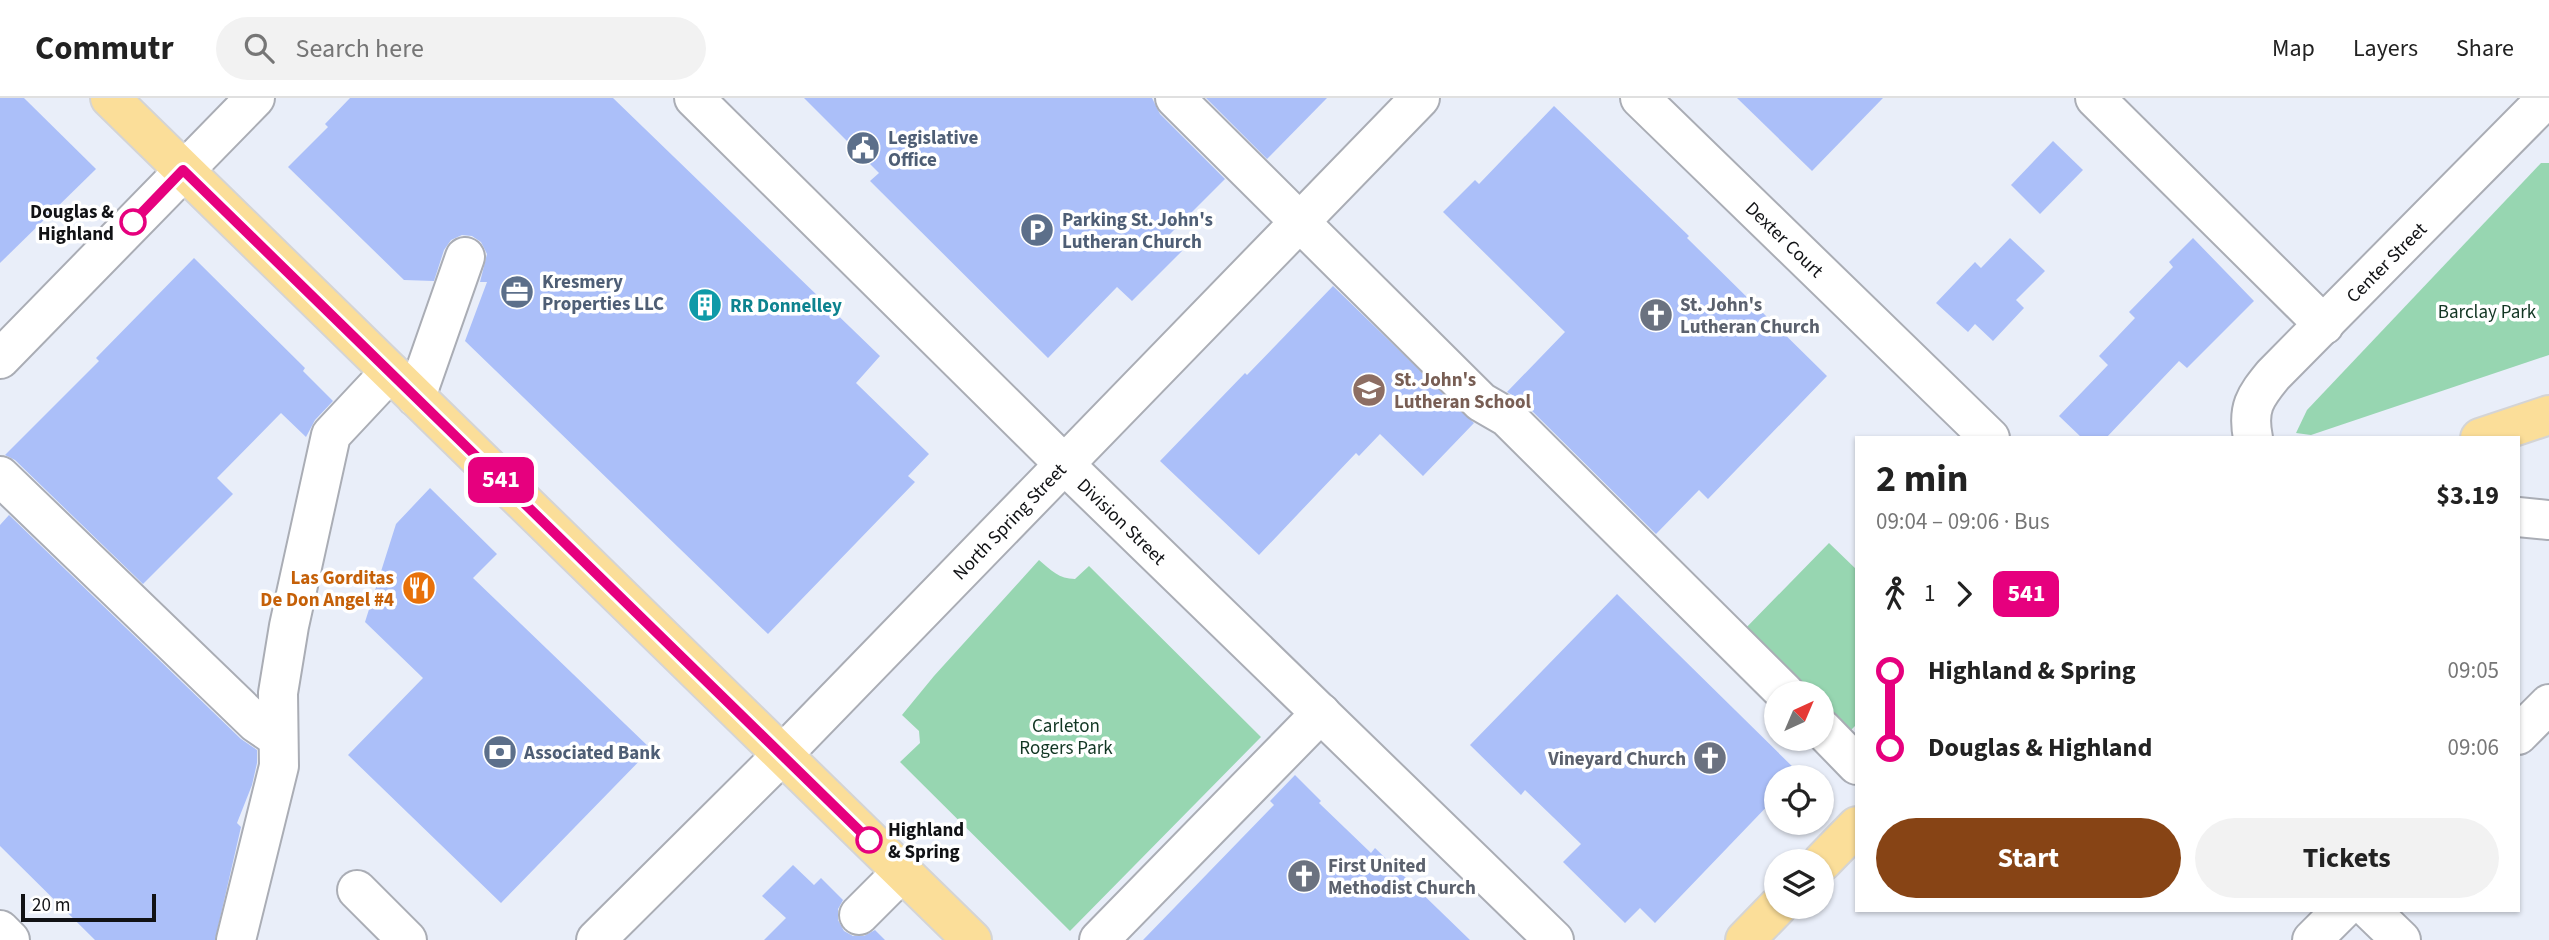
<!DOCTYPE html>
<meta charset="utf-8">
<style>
body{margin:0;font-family:"Source Sans 3",sans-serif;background:#f2f2f2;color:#222;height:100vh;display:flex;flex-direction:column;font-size:26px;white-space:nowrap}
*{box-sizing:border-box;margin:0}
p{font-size:23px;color:#767676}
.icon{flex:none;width:38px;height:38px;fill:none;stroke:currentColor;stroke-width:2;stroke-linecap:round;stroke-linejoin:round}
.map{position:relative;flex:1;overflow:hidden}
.drawer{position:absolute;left:1855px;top:338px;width:665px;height:476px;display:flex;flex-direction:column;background:#fff;border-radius:0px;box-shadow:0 2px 5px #0004}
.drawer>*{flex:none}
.badge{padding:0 14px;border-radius:10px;font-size:24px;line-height:46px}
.needle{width:46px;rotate:44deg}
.fabs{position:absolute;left:1764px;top:583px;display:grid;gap:14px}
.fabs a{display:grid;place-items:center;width:70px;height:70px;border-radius:50%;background:#fff;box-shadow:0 2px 5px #0004;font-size:35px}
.scale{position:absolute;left:21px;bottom:18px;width:135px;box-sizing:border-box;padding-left:7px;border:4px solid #111215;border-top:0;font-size:19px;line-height:24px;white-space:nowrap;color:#111215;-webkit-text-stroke:5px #fff;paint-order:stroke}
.map>.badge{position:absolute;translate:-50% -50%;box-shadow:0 0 0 4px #fff}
.legs{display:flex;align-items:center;gap:10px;height:77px;padding:0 21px;font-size:23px}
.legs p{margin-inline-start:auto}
.summary{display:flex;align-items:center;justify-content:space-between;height:119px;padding:0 21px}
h1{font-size:38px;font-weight:700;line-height:52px}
.action{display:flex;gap:14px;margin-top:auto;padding:14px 21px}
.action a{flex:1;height:80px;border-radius:42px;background:#874415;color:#fff;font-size:28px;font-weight:700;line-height:80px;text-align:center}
.action a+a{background:#f2f2f2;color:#222}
ul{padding:0 21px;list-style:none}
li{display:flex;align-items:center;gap:24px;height:77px;font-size:26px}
li i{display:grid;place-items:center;width:10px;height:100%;margin:0 9px;background:currentColor}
li i::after{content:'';width:18px;height:18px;margin:-9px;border:5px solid;border-radius:50%;background:#fff}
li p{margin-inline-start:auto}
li:first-child i{background:linear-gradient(#0000 50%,currentColor 0)}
li:last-child i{background:linear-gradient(currentColor 50%,#0000 0)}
header{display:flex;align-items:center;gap:42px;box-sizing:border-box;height:98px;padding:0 35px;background:#fff;border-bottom:2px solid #e0e0e0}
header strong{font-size:33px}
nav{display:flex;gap:38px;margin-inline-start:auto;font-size:24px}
.search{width:490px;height:63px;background:#f2f2f2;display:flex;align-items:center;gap:18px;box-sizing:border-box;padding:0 24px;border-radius:38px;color:#767676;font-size:26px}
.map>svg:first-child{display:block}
</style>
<header>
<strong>Commutr</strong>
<div class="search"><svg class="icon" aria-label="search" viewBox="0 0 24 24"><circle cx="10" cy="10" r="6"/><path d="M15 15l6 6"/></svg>Search here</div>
<nav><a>Map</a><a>Layers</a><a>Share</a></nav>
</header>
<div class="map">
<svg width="2549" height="842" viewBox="0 0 2549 842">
<rect width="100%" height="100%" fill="#f7f9fe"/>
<path fill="#e9eef9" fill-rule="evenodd" d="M0,0H2549V842H0ZM1857,340H2518V812H1857ZM1776,595H1822V640H1776ZM1776,679H1822V724H1776ZM1776,763H1822V808H1776Z"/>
<g fill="#97d6b1">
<polygon points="2541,65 2549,65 2549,257 2311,337 2296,335 2307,312"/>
<polygon points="1829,445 1857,472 1857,626 1845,638 1822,615 1822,595 1801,595 1741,535"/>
<path d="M1039,462C1051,472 1059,481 1075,481L1089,468L1261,639L1070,833L900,664L920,645L919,633L902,617L934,578Z"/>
</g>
<g fill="#abbff9">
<polygon points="0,0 24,0 96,71 0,165"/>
<polygon points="350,0 613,0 880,258 856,285 929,356 908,378 915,384 768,536 465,243 487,184 480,184 487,156 481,144 472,138 462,137 451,142 444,152 434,183 404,182 288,69 328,29 325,26"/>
<polygon points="804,0 1152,0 1160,16 1225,81 1167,139 1182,153 1132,203 1117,189 1048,260 870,83 879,75"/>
<polygon points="1206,0 1327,0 1267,61"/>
<polygon points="1737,0 1883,0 1812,73"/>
<polygon points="1554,8 1689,138 1687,140 1827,278 1708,401 1699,392 1656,436 1522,303 1507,294 1565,234 1443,114 1475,82 1479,86"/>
<polygon points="2053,43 2083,72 2040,116 2011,87"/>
<polygon points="2010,140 2045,173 2016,202 2024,210 1993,243 1975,226 1968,234 1936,205 1975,164 1981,170"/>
<polygon points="2193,140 2254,203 2187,270 2179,263 2106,340 2082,340 2059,318 2108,267 2099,258 2135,220 2129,214 2173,169 2169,164"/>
<polygon points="194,160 305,270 303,273 333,303 315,322 306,339 281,315 217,380 233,396 143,486 15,362 5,357 99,263 96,260"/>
<polygon points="1333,188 1474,325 1423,378 1380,336 1359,358 1356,355 1259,457 1160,363 1245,275 1247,277"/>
<polygon points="430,390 497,456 473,480 651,651 501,805 348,657 423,580 365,524 396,426"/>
<polygon points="9,417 241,641 257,652 257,665 252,687 237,725 241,729 215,842 95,842 0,748 0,427"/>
<polygon points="1617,496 1803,679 1776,679 1776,699 1655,825 1640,810 1625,825 1563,764 1581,746 1525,692 1521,697 1470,647"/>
<polygon points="1295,677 1321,703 1319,705 1371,755 1375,750 1470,842 1143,842 1274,707 1270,703"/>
<polygon points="793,767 814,787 821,780 843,802 838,811 838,822 844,833 853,838 864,838 875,832 885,842 764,842 786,820 762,798"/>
</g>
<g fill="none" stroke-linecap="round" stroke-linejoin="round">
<g stroke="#aaadb5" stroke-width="42">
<g id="minor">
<polyline points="694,0 1064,366 1554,842"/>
<polyline points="1175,0 1481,304 1507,319 1785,595"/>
<polyline points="1640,0 1990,340"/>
<polyline points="2095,0 2324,227"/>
<polyline points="0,261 255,0"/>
<polyline points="416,299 465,159"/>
<path d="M2253,340C2247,310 2255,299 2273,277L2547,0"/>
<polyline points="0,378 256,625 278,640"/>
<polyline points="2518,419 2549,422"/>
<polyline points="1822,631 1857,667"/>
<polyline points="2518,637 2549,606"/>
<polyline points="357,792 407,842"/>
<polyline points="2370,812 2401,842"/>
<polyline points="859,817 902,774"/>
<polyline points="0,832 10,842"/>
<polyline points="236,842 279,668 278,595 289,528 331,337 390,274"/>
<polyline points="596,842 782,657 1420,0"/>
<polyline points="1099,842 1321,615"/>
<polyline points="2312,842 2342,812"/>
</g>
</g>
<g stroke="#d4d4d5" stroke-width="42">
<g id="major">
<polyline points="110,0 972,842"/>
<polyline points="2480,340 2549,317"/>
<polyline points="1822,764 1857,728"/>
<polyline points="1745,842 1778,808"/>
</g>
</g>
<use href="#minor" stroke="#fff" stroke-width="38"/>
<use href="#major" stroke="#fbde99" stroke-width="38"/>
</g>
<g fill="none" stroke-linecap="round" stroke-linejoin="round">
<g stroke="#fff" stroke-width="16">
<polyline id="line-1" points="133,124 183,72 869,742"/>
</g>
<use href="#line-1" stroke="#e6007e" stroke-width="10"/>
</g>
<defs>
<g id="civic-disc" transform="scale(1.75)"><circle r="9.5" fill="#5c6f8a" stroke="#fff"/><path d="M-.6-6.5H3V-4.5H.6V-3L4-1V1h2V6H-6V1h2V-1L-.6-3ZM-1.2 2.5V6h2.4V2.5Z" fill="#fff"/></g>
<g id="parking-disc" transform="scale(1.75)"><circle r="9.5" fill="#5c6f8a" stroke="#fff"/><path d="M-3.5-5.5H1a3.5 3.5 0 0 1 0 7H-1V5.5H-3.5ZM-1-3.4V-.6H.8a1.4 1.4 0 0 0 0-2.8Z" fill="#fff"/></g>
<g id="office-disc" transform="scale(1.75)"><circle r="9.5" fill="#5c6f8a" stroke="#fff"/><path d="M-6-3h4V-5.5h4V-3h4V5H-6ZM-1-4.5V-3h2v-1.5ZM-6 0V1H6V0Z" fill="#fff"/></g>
<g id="building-disc" transform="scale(1.75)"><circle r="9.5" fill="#0f9aa8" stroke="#fff"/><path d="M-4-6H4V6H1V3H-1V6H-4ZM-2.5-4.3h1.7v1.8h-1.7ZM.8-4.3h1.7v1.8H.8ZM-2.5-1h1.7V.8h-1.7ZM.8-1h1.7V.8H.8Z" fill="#fff"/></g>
<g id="church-disc" transform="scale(1.75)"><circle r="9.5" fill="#6b7280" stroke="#fff"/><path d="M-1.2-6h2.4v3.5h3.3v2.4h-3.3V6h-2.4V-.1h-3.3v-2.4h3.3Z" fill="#fff"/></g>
<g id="school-disc" transform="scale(1.75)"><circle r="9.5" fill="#8d6e63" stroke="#fff"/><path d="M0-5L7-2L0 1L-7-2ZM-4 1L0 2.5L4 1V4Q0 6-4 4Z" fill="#fff"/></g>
<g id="restaurant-disc" transform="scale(1.75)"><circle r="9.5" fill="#e8710a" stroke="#fff"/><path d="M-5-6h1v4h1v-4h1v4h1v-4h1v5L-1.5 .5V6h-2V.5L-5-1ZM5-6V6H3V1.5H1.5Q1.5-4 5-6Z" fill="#fff"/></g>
<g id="bank-disc" transform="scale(1.75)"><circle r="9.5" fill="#5c6f8a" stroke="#fff"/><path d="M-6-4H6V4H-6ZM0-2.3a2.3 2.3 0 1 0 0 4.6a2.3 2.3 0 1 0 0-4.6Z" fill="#fff"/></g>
</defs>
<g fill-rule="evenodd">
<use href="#civic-disc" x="863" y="50"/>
<use href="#parking-disc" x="1037" y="132"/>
<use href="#office-disc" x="517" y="194"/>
<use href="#building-disc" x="705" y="207"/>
<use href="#church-disc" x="1656" y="217"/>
<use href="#school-disc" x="1369" y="292"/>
<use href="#restaurant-disc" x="419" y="490"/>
<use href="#bank-disc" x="500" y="654"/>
<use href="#church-disc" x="1710" y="660"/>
<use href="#church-disc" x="1304" y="778"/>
</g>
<g fill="#fff" stroke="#e6007e" stroke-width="3.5">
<circle cx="133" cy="124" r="12"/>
<circle cx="869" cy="742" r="12"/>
</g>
<g text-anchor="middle" stroke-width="7" stroke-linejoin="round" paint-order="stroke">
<g font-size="19" font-weight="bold" fill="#4e5e75" stroke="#fff" text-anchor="start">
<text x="888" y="46">Legislative<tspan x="888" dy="22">Office</tspan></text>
<text x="1062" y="128">Parking St. John's<tspan x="1062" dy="22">Lutheran Church</tspan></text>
<text x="542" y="190">Kresmery<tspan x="542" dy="22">Properties LLC</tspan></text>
<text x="524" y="661">Associated Bank</text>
</g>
<g font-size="19" font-weight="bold" fill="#111215" stroke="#fff" text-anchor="end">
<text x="114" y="120">Douglas &amp;<tspan x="114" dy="22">Highland</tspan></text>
<text x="888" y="738" text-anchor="start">Highland<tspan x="888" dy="22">&amp; Spring</tspan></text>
</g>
<g font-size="19" fill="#111215" stroke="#fff">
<text transform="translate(1785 141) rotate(44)" y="7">Dexter Court</text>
<text transform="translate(2386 164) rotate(-45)" y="7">Center Street</text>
<text transform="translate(1009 423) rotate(-46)" y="7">North Spring Street</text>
<text transform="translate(1122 423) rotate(44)" y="7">Division Street</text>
</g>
<g font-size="19" font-weight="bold" fill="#5b616d" stroke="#fff" text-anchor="start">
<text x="1680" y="213">St. John's<tspan x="1680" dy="22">Lutheran Church</tspan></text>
<text x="1686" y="667" text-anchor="end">Vineyard Church</text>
<text x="1328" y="774">First United<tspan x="1328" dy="22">Methodist Church</tspan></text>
</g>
<g font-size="19" font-weight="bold" fill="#0d838f" stroke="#fff" text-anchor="start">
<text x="730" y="214">RR Donnelley</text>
</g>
<g font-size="19" fill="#123623" stroke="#fff">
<text x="2487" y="220">Barclay Park</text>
<text x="1066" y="634">Carleton<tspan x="1066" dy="22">Rogers Park</tspan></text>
</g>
<g font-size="19" font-weight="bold" fill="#785e54" stroke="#fff" text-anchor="start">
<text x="1394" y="288">St. John's<tspan x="1394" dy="22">Lutheran School</tspan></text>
</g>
<g font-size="19" font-weight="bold" fill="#c56008" stroke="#fff" text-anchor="end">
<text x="394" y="486">Las Gorditas<tspan x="394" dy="22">De Don Angel #4</tspan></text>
</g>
</g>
</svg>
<div class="fabs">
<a><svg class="needle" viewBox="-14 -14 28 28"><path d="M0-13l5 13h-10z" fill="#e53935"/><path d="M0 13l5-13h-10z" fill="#767676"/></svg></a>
<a><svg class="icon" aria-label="locate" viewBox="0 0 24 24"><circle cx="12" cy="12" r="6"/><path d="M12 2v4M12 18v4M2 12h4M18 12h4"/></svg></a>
<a><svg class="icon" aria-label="layers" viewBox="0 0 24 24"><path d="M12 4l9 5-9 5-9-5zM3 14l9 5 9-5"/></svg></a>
</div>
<div class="scale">20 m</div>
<b class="badge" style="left:501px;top:382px;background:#e6007e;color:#fff">541</b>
<section class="drawer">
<div class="summary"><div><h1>2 min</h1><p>09:04 – 09:06 · Bus</p></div><b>$3.19</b></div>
<div class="legs"><svg class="icon" aria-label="walk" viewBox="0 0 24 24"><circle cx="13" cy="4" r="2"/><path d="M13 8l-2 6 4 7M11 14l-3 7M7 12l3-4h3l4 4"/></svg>1<svg class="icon" aria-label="forward" viewBox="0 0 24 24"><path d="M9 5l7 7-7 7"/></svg><b class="badge" style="background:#e6007e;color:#fff">541</b></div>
<ul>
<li><i style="color:#e6007e"></i><b>Highland &amp; Spring</b><p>09:05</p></li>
<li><i style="color:#e6007e"></i><b>Douglas &amp; Highland</b><p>09:06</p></li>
</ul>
<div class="action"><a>Start</a><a>Tickets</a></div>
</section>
</div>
